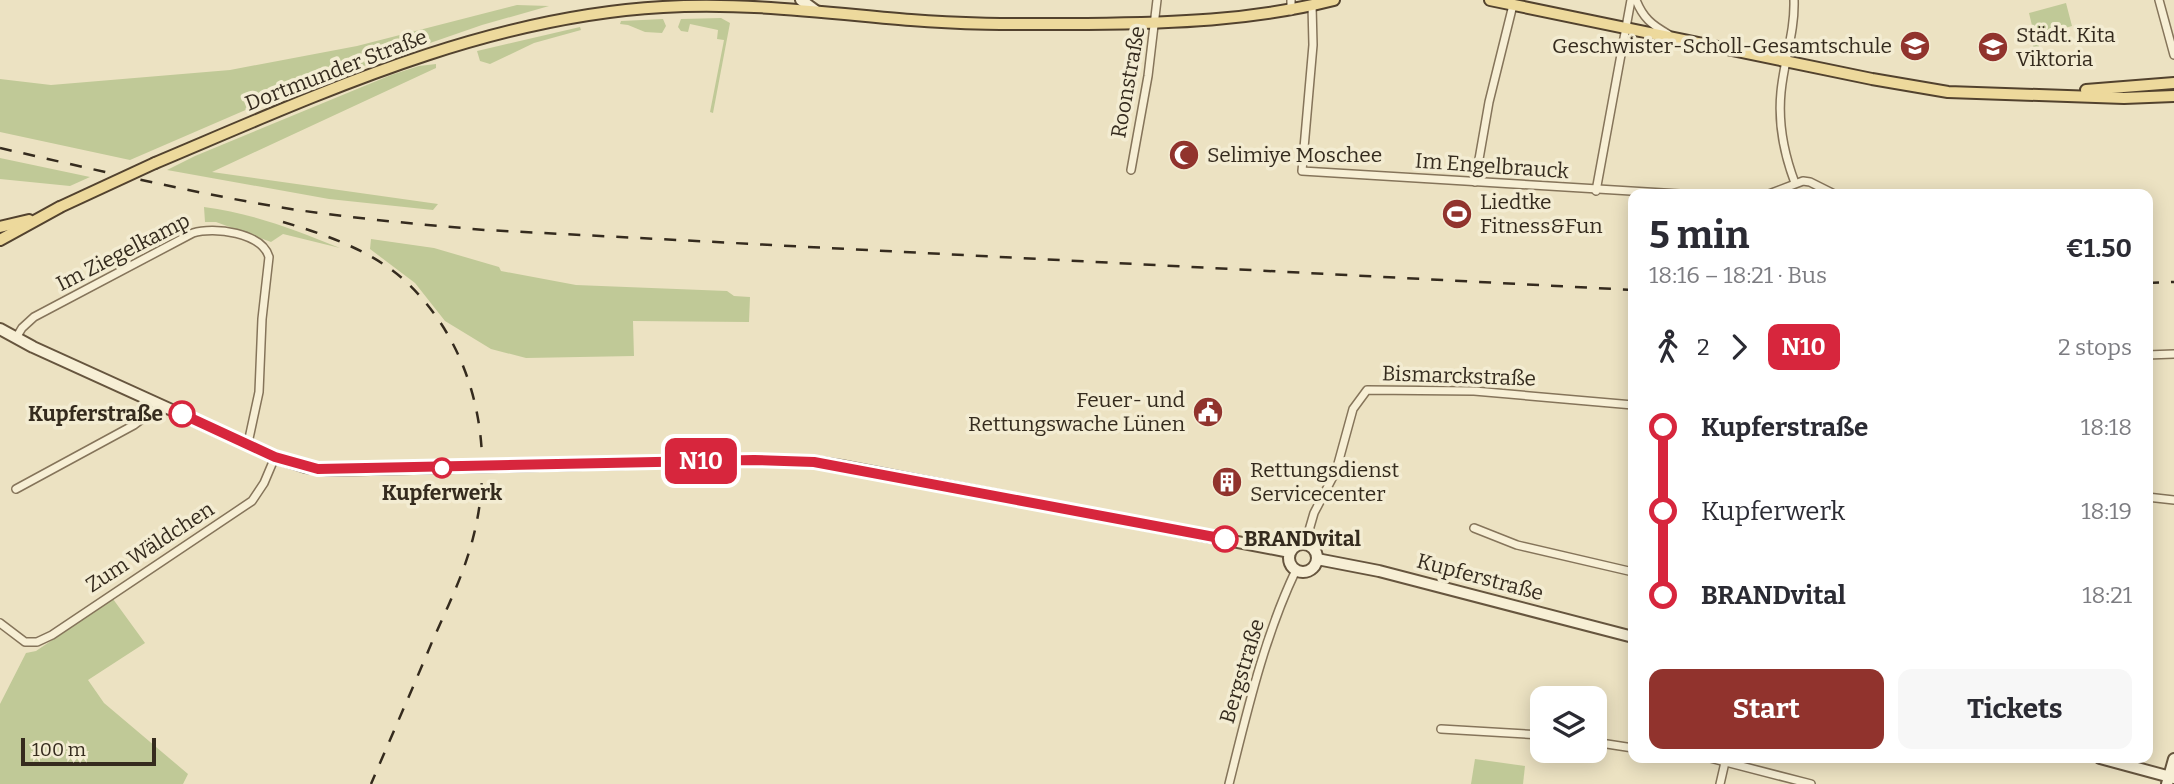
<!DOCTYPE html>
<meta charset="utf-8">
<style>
body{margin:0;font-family:Bitter,serif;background:#f7f7f7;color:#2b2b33;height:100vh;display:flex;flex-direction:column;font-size:26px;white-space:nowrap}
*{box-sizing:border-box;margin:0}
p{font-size:23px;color:#7c7c81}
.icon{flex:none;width:38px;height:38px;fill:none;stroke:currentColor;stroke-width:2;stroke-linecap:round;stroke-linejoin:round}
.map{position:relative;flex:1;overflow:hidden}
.panel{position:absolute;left:1628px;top:189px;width:525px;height:574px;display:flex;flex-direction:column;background:#fff;border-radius:14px;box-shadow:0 4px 18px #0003}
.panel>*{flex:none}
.badge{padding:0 14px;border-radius:10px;font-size:24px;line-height:46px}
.controls{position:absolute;left:1530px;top:686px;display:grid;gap:14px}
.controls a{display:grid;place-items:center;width:77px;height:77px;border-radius:14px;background:#fff;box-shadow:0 4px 18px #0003;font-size:35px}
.scale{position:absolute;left:21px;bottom:18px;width:135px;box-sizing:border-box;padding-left:7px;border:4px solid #352b1e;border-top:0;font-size:19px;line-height:24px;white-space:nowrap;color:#352b1e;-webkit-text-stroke:5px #f3ecd2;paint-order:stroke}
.map>.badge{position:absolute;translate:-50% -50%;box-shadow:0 0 0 4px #fff}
.legs{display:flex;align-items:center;gap:10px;height:77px;padding:0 21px;font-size:23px}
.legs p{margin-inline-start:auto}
.headline{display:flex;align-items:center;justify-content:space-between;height:119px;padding:0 21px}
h1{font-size:38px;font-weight:700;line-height:52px}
.primary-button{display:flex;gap:14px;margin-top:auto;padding:14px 21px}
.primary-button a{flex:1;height:80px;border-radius:14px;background:#91332d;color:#fff;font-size:28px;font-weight:700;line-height:80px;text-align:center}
.primary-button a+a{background:#f7f7f7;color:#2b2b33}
ul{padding:0 21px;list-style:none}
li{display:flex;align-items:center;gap:24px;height:84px;font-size:26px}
li i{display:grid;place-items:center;width:10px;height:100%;margin:0 9px;background:currentColor}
li i::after{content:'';width:18px;height:18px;margin:-9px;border:5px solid;border-radius:50%;background:#fff}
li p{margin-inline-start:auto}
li:first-child i{background:linear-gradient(#0000 50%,currentColor 0)}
li:last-child i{background:linear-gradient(currentColor 50%,#0000 0)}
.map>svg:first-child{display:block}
</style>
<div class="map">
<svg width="2174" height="784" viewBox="0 0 2174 784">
<rect width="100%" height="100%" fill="#ece2c2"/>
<g fill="#c0c997">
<polygon points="2066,3 2072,26 2038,36 2040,64 2031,64 2034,34 2029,13"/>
<polygon points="517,5 549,6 482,25 280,95 130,160 0,132 0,79 51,85 230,70 357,46"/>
<polygon points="721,18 730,23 713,113 710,112 724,40 717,39 718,30 690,24 688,32 681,31 678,27 681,19"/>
<polygon points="663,19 666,26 662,33 645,32 628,25 620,24 621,21"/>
<polygon points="580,27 581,30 534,43 490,64 480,61 477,51"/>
<polygon points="436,64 436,68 212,172 438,204 433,210 329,199 167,170 195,156 391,75 419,66"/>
<polygon points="0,158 90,177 70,186 0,179"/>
<path d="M204,207C252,213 295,230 340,248L283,234L271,242L216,222H205Z"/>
<polygon points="371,239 434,248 499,267 501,271 576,285 727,291 734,296 750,297 749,322 633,321 634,356 526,358 491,349 445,321 415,283 370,249"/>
<polygon points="113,599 145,643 88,680 104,703 188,774 183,784 0,784 0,704 26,653 36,651"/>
<polygon points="1475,759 1525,766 1523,784 1471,784"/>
</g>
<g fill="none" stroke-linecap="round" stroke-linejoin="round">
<g stroke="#85745a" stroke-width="10">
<g id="street">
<polyline points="1291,0 1291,11"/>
<path d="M1636,0C1643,18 1652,25 1668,34"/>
<path d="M1794,0C1795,32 1784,60 1781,92C1778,122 1784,154 1795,183"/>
<polyline points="2159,0 2174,55"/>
<polyline points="1312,5 1313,45 1302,171 1680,194"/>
<polyline points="1131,170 1148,76 1157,0"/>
<polyline points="1475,182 1489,102 1513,5"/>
<polyline points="1596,191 1631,0"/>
<polyline points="1769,194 1803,181 1810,182 1834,194"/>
<path d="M16,338L22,328L34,317L193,233C214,226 262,233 269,257L262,319L259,392L248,443"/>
<polyline points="2147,355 2174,354"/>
<polyline points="16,489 134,425 142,419 151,400"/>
<polyline points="2147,497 2174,500"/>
<polyline points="1474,528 1517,545 1633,572"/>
<polyline points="1305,544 1314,513 1336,471 1353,409 1367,390 1474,391 1633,405"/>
<polyline points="0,623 25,642 37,642 52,635 252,501 264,483 275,457"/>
<polyline points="1441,729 1542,735"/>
<polyline points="1594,742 1633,748"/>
<polyline points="1710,758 1811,784"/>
<path d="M1229,784C1247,712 1264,637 1296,570"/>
<polyline points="1720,784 1726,758"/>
</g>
</g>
<g stroke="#66553e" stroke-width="14">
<g id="secondary">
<polyline points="801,0 816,11"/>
<polyline points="0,329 33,347 275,457 306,467 327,470 754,460 814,462 841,466 1290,552"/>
<circle cx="1303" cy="558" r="14"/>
<polyline points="1317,559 1379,571 1633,637"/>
<polyline points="2100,758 2174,778"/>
<polyline points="2167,784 2174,759"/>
</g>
</g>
<g stroke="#52422e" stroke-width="14">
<g id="primary">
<polyline points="1490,0 1872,79 1948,92 2124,98 2174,96"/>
<polyline points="2086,90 2174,83"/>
<path d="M155,163C319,94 483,17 663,7C746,2 828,13 911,20C969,25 1028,24 1087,24C1172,23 1251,21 1334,0"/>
<polyline points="0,227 29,220"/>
<polyline points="0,240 60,207"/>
</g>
</g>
<use href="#street" stroke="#f7efd5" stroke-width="7"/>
<use href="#secondary" stroke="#f7efd5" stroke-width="10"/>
<use href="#primary" stroke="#edd99c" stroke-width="10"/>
<g stroke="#352b1e" stroke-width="2.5" stroke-dasharray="12 12" stroke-linecap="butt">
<path d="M0,148C92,169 185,191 278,207C347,218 416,224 485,230L1633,290"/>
<path d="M283,222C324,234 370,250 403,279C474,343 497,447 473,538C464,574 447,608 432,642C412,690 391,737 371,784"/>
<polyline points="2147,283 2174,282"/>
</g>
<g stroke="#52422e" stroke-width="14" stroke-linecap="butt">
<polyline id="primary-bridge" points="60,207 155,163"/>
</g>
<use href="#primary-bridge" stroke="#edd99c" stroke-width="10"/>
</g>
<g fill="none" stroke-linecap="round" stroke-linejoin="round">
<g stroke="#fff" stroke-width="16">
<polyline id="line-1" points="182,414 275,457 318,469 754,460 814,462 1225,539"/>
</g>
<use href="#line-1" stroke="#d7263d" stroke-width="10"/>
</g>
<defs>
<g id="school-disc" transform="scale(1.575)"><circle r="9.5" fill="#91332d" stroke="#f3ecd2"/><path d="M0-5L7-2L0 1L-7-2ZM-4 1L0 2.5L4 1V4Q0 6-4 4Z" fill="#fff"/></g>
<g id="mosque-disc" transform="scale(1.575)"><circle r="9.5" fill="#91332d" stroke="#f3ecd2"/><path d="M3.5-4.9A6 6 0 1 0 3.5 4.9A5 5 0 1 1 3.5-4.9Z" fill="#fff"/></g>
<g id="stadium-disc" transform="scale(1.575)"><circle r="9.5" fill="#91332d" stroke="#f3ecd2"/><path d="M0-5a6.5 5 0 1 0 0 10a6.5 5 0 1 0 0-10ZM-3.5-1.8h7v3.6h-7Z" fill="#fff"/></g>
<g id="civic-disc" transform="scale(1.575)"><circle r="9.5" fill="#91332d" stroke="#f3ecd2"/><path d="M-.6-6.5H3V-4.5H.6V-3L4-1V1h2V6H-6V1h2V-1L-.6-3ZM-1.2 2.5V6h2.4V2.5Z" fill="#fff"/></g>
<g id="building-disc" transform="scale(1.575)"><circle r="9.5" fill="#91332d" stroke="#f3ecd2"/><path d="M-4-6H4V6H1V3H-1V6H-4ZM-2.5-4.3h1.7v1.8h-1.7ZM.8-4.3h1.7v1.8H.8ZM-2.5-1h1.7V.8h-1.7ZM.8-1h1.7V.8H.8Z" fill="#fff"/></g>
</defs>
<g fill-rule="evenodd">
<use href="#school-disc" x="1915" y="46"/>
<use href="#school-disc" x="1993" y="47"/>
<use href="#mosque-disc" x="1184" y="155"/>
<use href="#stadium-disc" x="1457" y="214"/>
<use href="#civic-disc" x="1208" y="412"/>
<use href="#building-disc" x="1227" y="482"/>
</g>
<g fill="#fff" stroke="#d7263d" stroke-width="3.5">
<circle cx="182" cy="414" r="12"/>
<circle cx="442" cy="468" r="9"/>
<circle cx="1225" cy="539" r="12"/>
</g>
<g text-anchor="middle" stroke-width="7" stroke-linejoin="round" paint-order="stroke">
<g font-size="21" fill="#352b1e" stroke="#f3ecd2" text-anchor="start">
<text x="2016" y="42">Städt. Kita<tspan x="2016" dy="24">Viktoria</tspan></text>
<text x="1892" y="53" text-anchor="end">Geschwister-Scholl-Gesamtschule</text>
<text x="1207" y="162">Selimiye Moschee</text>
<text x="1480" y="209">Liedtke<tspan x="1480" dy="24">Fitness&amp;Fun</tspan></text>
<text x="1185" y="407" text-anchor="end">Feuer- und<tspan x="1185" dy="24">Rettungswache Lünen</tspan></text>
<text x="1250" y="477">Rettungsdienst<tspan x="1250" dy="24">Servicecenter</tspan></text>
</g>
<g font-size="21" fill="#352b1e" stroke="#f3ecd2">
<text transform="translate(336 70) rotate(-21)" y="7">Dortmunder Straße</text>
<text transform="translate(1128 82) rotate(-80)" y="7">Roonstraße</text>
<text transform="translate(1492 166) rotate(4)" y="7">Im Engelbrauck</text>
<text transform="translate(123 252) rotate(-27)" y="7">Im Ziegelkamp</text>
<text transform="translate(1459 376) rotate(2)" y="7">Bismarckstraße</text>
<text transform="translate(150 547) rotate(-33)" y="7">Zum Wäldchen</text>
<text transform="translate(1480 577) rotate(15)" y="7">Kupferstraße</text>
<text transform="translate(1242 671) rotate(-73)" y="7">Bergstraße</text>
</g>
<g font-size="21" font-weight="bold" fill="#352b1e" stroke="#f3ecd2" text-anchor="end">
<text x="163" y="421">Kupferstraße</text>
<text x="442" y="500" text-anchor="middle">Kupferwerk</text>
<text x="1244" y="546" text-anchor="start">BRANDvital</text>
</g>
</g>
</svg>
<div class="controls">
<a><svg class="icon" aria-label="layers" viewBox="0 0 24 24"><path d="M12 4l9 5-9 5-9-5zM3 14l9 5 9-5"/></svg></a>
</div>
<div class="scale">100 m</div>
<b class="badge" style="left:701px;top:461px;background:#d7263d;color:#fff">N10</b>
<section class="panel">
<div class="headline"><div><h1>5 min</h1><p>18:16 – 18:21 · Bus</p></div><b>€1.50</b></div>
<div class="legs"><svg class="icon" aria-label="walk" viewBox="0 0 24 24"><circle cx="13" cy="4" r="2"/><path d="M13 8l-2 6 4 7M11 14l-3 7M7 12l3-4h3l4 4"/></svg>2<svg class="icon" aria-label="forward" viewBox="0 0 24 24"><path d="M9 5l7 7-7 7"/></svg><b class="badge" style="background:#d7263d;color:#fff">N10</b><p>2 stops</p></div>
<ul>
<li><i style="color:#d7263d"></i><b>Kupferstraße</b><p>18:18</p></li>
<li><i style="color:#d7263d"></i><span>Kupferwerk</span><p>18:19</p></li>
<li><i style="color:#d7263d"></i><b>BRANDvital</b><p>18:21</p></li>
</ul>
<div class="primary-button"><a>Start</a><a>Tickets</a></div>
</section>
</div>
